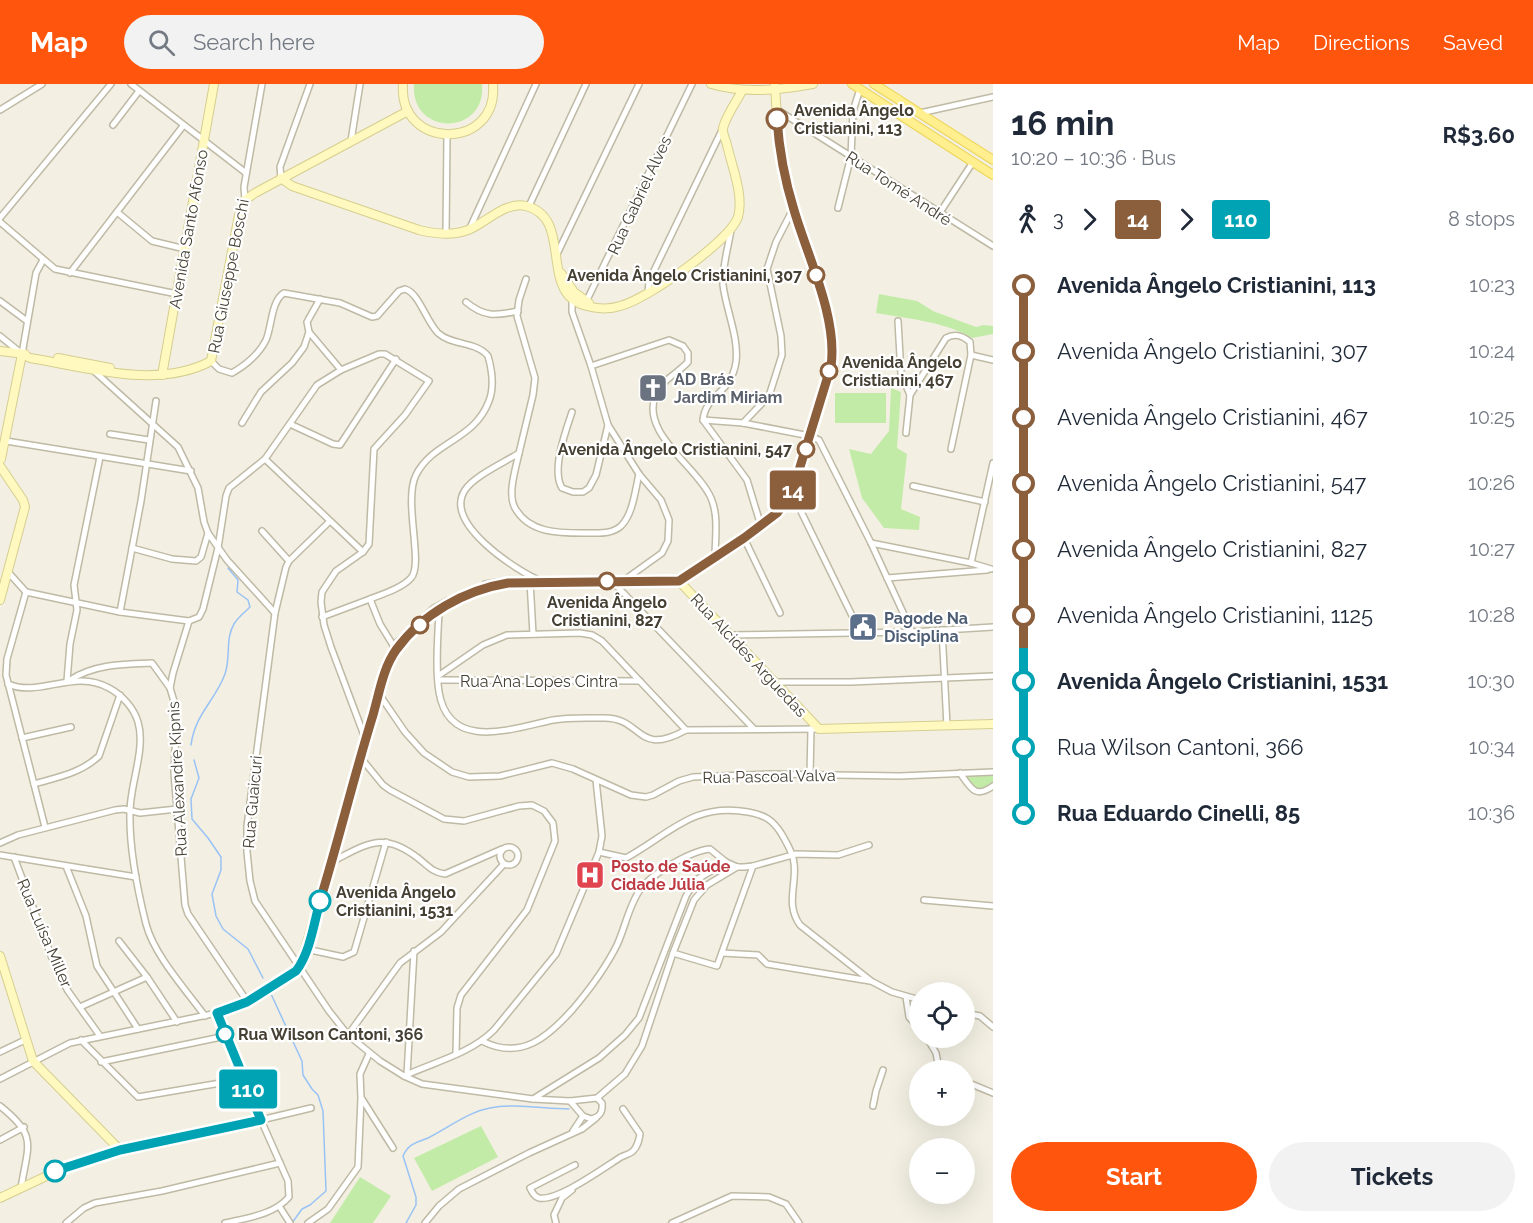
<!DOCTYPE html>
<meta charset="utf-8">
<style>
body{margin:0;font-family:Raleway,sans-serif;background:#f2f2f3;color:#1f2937;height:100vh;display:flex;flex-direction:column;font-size:22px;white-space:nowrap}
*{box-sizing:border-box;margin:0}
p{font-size:20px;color:#747a83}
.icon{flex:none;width:33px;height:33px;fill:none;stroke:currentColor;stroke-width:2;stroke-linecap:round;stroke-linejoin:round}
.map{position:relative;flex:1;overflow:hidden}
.sheet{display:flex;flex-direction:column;background:#fff;width:540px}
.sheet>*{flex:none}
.badge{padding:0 12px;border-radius:4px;font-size:21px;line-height:39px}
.buttons{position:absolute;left:909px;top:898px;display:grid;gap:12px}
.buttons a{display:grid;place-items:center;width:66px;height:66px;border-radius:50%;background:#fff;box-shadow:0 6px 24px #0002;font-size:30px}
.map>.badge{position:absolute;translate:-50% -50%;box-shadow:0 0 0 3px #fff}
.legs{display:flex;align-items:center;gap:9px;height:66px;padding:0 18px;font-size:20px}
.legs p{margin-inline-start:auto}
.summary{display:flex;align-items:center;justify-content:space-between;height:102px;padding:0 18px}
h1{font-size:33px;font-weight:700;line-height:45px}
.action{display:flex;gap:12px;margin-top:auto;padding:12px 18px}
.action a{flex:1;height:69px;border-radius:36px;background:#ff550d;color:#fff;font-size:24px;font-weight:700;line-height:69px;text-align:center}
.action a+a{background:#f2f2f3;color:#1f2937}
ul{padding:0 18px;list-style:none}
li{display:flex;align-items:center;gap:21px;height:66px;font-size:22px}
li i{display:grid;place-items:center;width:9px;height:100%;margin:0 8px;background:currentColor}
li i::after{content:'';width:15px;height:15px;margin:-8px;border:4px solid;border-radius:50%;background:#fff}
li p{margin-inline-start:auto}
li:first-child i{background:linear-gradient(#0000 50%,currentColor 0)}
li:last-child i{background:linear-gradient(currentColor 50%,#0000 0)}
header{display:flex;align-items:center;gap:36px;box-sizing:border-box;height:84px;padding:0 30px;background:#ff550d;color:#fff}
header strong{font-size:28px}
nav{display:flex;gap:33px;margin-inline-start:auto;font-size:21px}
.search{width:420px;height:54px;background:#f2f2f3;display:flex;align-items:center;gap:15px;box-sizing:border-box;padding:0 21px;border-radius:33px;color:#747a83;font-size:22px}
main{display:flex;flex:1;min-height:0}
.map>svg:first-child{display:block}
</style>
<header>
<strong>Map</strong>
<div class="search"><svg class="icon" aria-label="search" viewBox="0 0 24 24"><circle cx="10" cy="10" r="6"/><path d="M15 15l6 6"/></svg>Search here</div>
<nav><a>Map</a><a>Directions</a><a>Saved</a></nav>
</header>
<main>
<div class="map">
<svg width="993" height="1139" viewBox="0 0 993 1139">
<rect width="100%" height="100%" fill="#f3f0e3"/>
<g fill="#c3eba8">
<path d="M414,0H482C487,52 410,53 414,0Z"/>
<path d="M879,210L917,217L933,227L976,243L983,241L993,242V250L972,254C944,237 908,235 876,229Z"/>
<polygon points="891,304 901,308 897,364 907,370 901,425 920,433 919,446 884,444 862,414 849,365 871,370 889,347"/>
<rect x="835" y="309" width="51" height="30"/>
<polygon points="993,689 993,699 981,706 973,703 964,690"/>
<polygon points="481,1042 498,1073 432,1107 414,1074"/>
<polygon points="360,1093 391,1112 373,1139 330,1139"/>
</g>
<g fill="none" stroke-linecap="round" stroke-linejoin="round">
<g stroke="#99c2f5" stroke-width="1.5">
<path d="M191,661C195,630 215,617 225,590C231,573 225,555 234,540C238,533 245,528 250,523L248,516L237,508L238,496L228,484"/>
<polyline points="194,676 199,694 191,715 192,735 208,754 221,773 221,786 212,810 216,832 223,845 248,865 263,894"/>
<polyline points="271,910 302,977 303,991 312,1005 318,1011 323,1027 326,1107 310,1121 302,1125 292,1139"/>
<path d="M406,1139L416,1121V1113L403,1072C409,1059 416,1059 428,1054C448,1044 468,1028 490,1024C515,1019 544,1025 569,1025"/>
</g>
<g stroke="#bfbaa5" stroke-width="8">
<g id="street">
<polyline points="131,0 246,89"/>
<polyline points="776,25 993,162"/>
<polyline points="0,26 42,0"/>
<polyline points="920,29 993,13"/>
<polyline points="113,41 139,7"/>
<polyline points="351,57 360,0"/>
<polyline points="281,94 280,83 310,0"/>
<polyline points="245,116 244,103 262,0"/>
<polyline points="529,122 586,0"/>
<polyline points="838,124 851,72 853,27 860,5"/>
<polyline points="117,128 152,157 185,165"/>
<polyline points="939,130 973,78"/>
<polyline points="0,134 111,0"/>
<polyline points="0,138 55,185 177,210"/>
<polyline points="469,146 536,0"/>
<path d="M731,146C728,164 722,184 723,201C726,226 739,253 736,278C731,311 706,309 703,336L747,396L761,442"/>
<polyline points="446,150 447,51"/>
<polyline points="557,170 639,0"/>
<polyline points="70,189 183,42"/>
<path d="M526,195L519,216L517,232L535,294L533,311L519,369C505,378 474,392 465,406C443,439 515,486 541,497"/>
<polyline points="648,209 649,197 722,46"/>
<polyline points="572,215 572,228 591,282 608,341 639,390 661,416 669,436 668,457 662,469 623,497"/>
<polyline points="0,217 27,237"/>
<path d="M466,218C484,233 495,232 518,227"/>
<polyline points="585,220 692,0"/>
<polyline points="898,237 901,290 910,311 906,349"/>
<polyline points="309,248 341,286"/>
<polyline points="0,252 21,269"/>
<polyline points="22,270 36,189 43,176"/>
<polyline points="971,271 993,276"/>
<path d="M211,277L219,285L232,289C246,281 259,270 266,256C272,242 271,217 284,209L340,219L372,233L377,232L399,207L405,205C419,209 426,237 438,249C452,262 476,257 488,272C492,286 494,304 489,317C474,357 433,357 416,391C403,417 424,480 411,494C402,504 383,510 370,515L380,540L396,566"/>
<path d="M591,282L669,256L683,262L688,269V278C678,289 662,296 656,310C639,349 697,382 711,414C719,432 715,455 715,474"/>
<polyline points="94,287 178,363 198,404 204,438 208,449 227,476 275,529 247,742 247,768 250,797 255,817 329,927 348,951 380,977 404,992 422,1000 533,1015 570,1017 597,1014 625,990 642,962 673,869 694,816 707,801 737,783"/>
<path d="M910,311L946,254C955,249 962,251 970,258L971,271L951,365"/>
<path d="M572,328C566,346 551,386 562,404L573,408H583L589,404L596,391L608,341"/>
<polyline points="703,336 743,339 810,352 819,356 871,459 912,548"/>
<polyline points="242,339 261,308 292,279 304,263 309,248 307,238 320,215"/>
<polyline points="743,339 769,312 782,271 781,252 767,185 776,158 793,125"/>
<polyline points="290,340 333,360 340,361 396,275"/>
<polyline points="110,350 149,356"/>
<polyline points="6,357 191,387"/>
<path d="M519,369C516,384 507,410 515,424C530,451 563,449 590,449C601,449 612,450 621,442C633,430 635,407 639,390"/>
<polyline points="265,375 363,468"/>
<polyline points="913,402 985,418"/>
<polyline points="792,409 861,550"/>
<polyline points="262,447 289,477"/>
<polyline points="744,454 780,529"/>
<polyline points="871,459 971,479 991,485"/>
<polyline points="132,464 172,475 196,477 201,473 208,449"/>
<polyline points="971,479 993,379"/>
<polyline points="8,488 26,508 7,575 6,591 45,743"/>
<polyline points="887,494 987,486"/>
<polyline points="530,497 533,550"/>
<polyline points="612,497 754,645"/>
<polyline points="485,500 505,497"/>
<polyline points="26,508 120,528 189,537"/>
<path d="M439,526C438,553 435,582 439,608C449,669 514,644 553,636C569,633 587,634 603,634C644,633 635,674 686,646"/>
<polyline points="120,528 141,417 156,317"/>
<polyline points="275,529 286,483 289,477 329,438"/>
<polyline points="322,533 370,515"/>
<polyline points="942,546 947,642"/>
<polyline points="729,551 912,548 993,543"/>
<polyline points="393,562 434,524 447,517"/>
<polyline points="438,592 483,561 507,551 580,549 592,551 602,557 686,646 819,645"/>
<path d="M70,596C95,580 124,580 152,579L170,604L176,624V646L174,689L185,821L188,830L247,917"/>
<polyline points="438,596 640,597"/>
<polyline points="67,597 70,560 77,526 74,501 100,373"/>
<polyline points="774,598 851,598 993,592"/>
<path d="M8,600C40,614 74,584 109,604C122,611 134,624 138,638C146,665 130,700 130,728C129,765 137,804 146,840C154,871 186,906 205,932"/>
<polyline points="170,604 173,589 189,537 199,533 203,525 218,464 226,412 229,404 265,375 317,301 341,286 379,270 385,270 429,297 405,331 374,365 369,460 363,468 336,487 322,508 321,518 324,541 331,563 365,654"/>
<polyline points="379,610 405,648 424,669 452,688 469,693 500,692 552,679 573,685 631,711 646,713 653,711 679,697 693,693 769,690 900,692 993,688"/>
<polyline points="22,654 71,643"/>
<polyline points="361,674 383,701 390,706 444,735 464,737 519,722 532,721 544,727 553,739 555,757 527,826 461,911 457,924 456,970"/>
<path d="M960,689C971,704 975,715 993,702"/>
<polyline points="810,691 811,645"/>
<path d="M34,700C58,693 81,689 99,672L120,611"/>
<polyline points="0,759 18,751 115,726 124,725 140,729 177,725"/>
<circle cx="509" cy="772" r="9"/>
<path d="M599,768L626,774C670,750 693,718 748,728C764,731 772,735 781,749C786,758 793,768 794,779C797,801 785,820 800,841L871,897L892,908L920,916"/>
<polyline points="0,771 136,793"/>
<polyline points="14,773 57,887 68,907 100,952"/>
<path d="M331,778C366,761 382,746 418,774C427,781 433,789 445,790L502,765"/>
<polyline points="66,782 86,832 97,882 138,945"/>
<polyline points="924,816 993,822"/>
<polyline points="119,857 147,893 177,938"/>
<polyline points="306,865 343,873 354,868 386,758"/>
<polyline points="673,869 717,882 753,782"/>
<polyline points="722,869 758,871 767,880 870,897"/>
<polyline points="906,913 909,933 920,945"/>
<polyline points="80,923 147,893"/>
<polyline points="964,929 980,932 993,943"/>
<polyline points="348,951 400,879 441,848 504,780"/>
<polyline points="927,954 936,969 939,985 942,987"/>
<polyline points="81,956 138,1013 244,995"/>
<path d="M482,957C521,977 548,953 573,925C590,905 605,885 617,861C625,844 629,821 640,806C651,790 690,767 710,765L726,778L737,783H744L753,782L796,770L838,771L869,761"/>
<polyline points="0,968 25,956"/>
<polyline points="101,978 226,952"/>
<polyline points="407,991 414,867"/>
<path d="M404,992C434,978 470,970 494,946L556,870L599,768L602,752L596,696"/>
<polyline points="0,995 70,959 217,929"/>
<polyline points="964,997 993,1009"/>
<polyline points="362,1015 393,1064"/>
<polyline points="533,1015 599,974 625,951 639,934 686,812 696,796 726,778"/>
<path d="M570,1017L583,1032L591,1035C600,1033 603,1028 602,1019L597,1014"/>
<path d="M0,1022C38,1052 28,1060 21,1104"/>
<polyline points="873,1022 876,1007 883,986"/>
<polyline points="573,1047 583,1032"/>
<polyline points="0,1056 24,1043"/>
<path d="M575,1081L530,1104C532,1108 534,1113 539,1114C557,1118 605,1083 621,1073C625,1071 630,1070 633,1067C638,1062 639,1056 640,1050L623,1025"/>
<polyline points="279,1122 290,1139"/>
<polyline points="66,1139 84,1124 95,1119 162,1107 280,1079"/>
<path d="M225,1139C246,1134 274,1131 289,1113L288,1097L261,1036L311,1024"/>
<polyline points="308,1139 328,1125 358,1083 361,1014 360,990 369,970"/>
<polyline points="425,1139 439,1122 459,1105 529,1069 582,1045 596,1034"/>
<polyline points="556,1139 554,1131 562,1114 572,1106"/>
<polyline points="672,1139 732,1112 769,1113 786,1120 799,1139"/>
</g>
</g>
<g stroke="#d6ce8f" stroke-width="10">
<g id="secondary">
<path d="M403,0C398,67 499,67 493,0"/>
<path d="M711,0C746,10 777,6 813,0"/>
<path d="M281,94L292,102L419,146C435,150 452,152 468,146C486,139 505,117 526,122C567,132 547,188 569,212C580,224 605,227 620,222C646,216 730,157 738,133C744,111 732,83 727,61C726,56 722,49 723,44C726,32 736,18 742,7"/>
<polyline points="561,189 574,208 589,219"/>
<polyline points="0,267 25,270"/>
<path d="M22,270L30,274C86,283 157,306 211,277L239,131L245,116L255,109L408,27"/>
<polyline points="58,274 110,284"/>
<polyline points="162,291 214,0"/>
<polyline points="1,375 22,270"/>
<polyline points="0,382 23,416 25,423 0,516"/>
<polyline points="679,497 819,645 993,640"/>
<polyline points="0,872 33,977 120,1066"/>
<path d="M0,1114L70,1081L120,1066L261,1036L217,929C236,924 288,897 300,882L387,586L396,566L418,543L446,521L465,510L479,505L508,499L679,497L761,442L784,420L795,401L832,273C831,222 809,175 794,127C781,86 777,43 775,0"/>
</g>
</g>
<g stroke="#ecd558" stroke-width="10">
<g id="primary">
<polyline points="852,0 993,91"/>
<polyline points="874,0 993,76"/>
</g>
</g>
<use href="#street" stroke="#fff" stroke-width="5"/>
<use href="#secondary" stroke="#fff9c0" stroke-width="8"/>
<use href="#primary" stroke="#ffef8f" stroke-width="8"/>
</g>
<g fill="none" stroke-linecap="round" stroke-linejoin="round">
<g stroke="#fff" stroke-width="14">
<path id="line-1" d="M320,817C339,755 354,692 373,631C379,610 383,584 396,566C422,530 465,506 508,499L679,497L744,454L777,429L792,409L831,282C838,234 807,171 794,126C785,97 779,65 777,35"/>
</g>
<g stroke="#fff" stroke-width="14">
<path id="line-2" d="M55,1087L120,1066L261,1036L217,929L247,918L296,887C310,869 314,839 320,817"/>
</g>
<use href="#line-1" stroke="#8b5e3c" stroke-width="9"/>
<use href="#line-2" stroke="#00a3b4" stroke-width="9"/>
</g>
<defs>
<g id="church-square" transform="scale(1.5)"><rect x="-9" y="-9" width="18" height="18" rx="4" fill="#6b7280" stroke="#fff"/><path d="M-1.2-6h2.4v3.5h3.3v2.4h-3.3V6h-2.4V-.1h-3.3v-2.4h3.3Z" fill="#fff"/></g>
<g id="civic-square" transform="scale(1.5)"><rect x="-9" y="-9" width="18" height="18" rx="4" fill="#5c6f8a" stroke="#fff"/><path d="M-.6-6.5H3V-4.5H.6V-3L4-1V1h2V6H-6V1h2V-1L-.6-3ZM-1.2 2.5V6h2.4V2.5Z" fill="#fff"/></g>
<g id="hospital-square" transform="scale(1.5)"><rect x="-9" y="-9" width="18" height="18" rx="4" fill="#e0444e" stroke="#fff"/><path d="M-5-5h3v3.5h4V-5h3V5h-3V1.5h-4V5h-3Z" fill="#fff"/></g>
</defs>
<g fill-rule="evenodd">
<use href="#church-square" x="653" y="304"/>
<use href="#civic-square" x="863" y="543"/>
<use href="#hospital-square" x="590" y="791"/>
</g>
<g fill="#fff" stroke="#8b5e3c" stroke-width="3">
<circle cx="777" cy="35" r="10"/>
<circle cx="816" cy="191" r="8"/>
<circle cx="829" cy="287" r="8"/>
<circle cx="806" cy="365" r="8"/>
<circle cx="607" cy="497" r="8"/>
<circle cx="420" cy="541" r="8"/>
</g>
<g fill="#fff" stroke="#00a3b4" stroke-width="3">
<circle cx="320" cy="817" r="10"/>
<circle cx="225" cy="950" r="8"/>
<circle cx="55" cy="1087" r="10"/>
</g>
<g text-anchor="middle" stroke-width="4.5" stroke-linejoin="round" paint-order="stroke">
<g font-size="16" font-weight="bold" fill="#454033" stroke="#fff" text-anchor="start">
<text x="794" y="32">Avenida Ângelo<tspan x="794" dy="18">Cristianini, 113</tspan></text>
<text x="802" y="197" text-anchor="end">Avenida Ângelo Cristianini, 307</text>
<text x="842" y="284">Avenida Ângelo<tspan x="842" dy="18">Cristianini, 467</tspan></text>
<text x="792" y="371" text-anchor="end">Avenida Ângelo Cristianini, 547</text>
<text x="607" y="524" text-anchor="middle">Avenida Ângelo<tspan x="607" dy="18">Cristianini, 827</tspan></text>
<text x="336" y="814">Avenida Ângelo<tspan x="336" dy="18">Cristianini, 1531</tspan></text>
<text x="238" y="956">Rua Wilson Cantoni, 366</text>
</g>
<g font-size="16" fill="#454033" stroke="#fff">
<text transform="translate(899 104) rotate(33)" y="6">Rua Tomé André</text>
<text transform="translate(639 111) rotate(-65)" y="6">Rua Gabriel Alves</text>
<text transform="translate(188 145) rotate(-80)" y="6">Avenida Santo Afonso</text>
<text transform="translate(228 192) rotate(-79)" y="6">Rua Giuseppe Boschi</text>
<text transform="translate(749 571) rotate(47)" y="6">Rua Alcides Arguedas</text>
<text x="539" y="603">Rua Ana Lopes Cintra</text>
<text transform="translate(769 692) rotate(-1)" y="6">Rua Pascoal Valva</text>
<text transform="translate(177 695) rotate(-93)" y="6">Rua Alexandre Kipnis</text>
<text transform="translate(252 718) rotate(-85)" y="6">Rua Guaicuri</text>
<text transform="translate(45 849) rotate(67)" y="6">Rua Luísa Miller</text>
</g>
<g font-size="16" font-weight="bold" fill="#5b616d" stroke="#fff" text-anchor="start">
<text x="674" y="301">AD Brás<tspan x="674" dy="18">Jardim Miriam</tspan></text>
</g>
<g font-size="16" font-weight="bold" fill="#4e5e75" stroke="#fff" text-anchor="start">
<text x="884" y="540">Pagode Na<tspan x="884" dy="18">Disciplina</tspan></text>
</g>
<g font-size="16" font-weight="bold" fill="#be3a42" stroke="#fff" text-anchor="start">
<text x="611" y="788">Posto de Saúde<tspan x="611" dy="18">Cidade Júlia</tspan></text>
</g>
</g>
</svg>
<div class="buttons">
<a><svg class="icon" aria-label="locate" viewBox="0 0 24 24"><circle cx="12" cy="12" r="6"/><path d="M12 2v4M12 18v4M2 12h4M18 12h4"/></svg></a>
<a>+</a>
<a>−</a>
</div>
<b class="badge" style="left:793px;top:406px;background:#8b5e3c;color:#fff">14</b>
<b class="badge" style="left:248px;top:1005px;background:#00a3b4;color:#fff">110</b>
</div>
<section class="sheet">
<div class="summary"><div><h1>16 min</h1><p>10:20 – 10:36 · Bus</p></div><b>R$3.60</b></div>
<div class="legs"><svg class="icon" aria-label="walk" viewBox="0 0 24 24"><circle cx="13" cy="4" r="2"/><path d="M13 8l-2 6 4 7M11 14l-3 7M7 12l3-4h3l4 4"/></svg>3<svg class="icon" aria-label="forward" viewBox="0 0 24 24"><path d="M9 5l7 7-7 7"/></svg><b class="badge" style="background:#8b5e3c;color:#fff">14</b><svg class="icon" aria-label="forward" viewBox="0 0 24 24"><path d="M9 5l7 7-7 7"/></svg><b class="badge" style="background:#00a3b4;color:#fff">110</b><p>8 stops</p></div>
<ul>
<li><i style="color:#8b5e3c"></i><b>Avenida Ângelo Cristianini, 113</b><p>10:23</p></li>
<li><i style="color:#8b5e3c"></i><span>Avenida Ângelo Cristianini, 307</span><p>10:24</p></li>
<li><i style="color:#8b5e3c"></i><span>Avenida Ângelo Cristianini, 467</span><p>10:25</p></li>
<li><i style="color:#8b5e3c"></i><span>Avenida Ângelo Cristianini, 547</span><p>10:26</p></li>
<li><i style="color:#8b5e3c"></i><span>Avenida Ângelo Cristianini, 827</span><p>10:27</p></li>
<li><i style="color:#8b5e3c"></i><span>Avenida Ângelo Cristianini, 1125</span><p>10:28</p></li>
<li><i style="color:#00a3b4"></i><b>Avenida Ângelo Cristianini, 1531</b><p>10:30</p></li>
<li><i style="color:#00a3b4"></i><span>Rua Wilson Cantoni, 366</span><p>10:34</p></li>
<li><i style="color:#00a3b4"></i><b>Rua Eduardo Cinelli, 85</b><p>10:36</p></li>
</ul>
<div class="action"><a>Start</a><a>Tickets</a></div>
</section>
</main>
